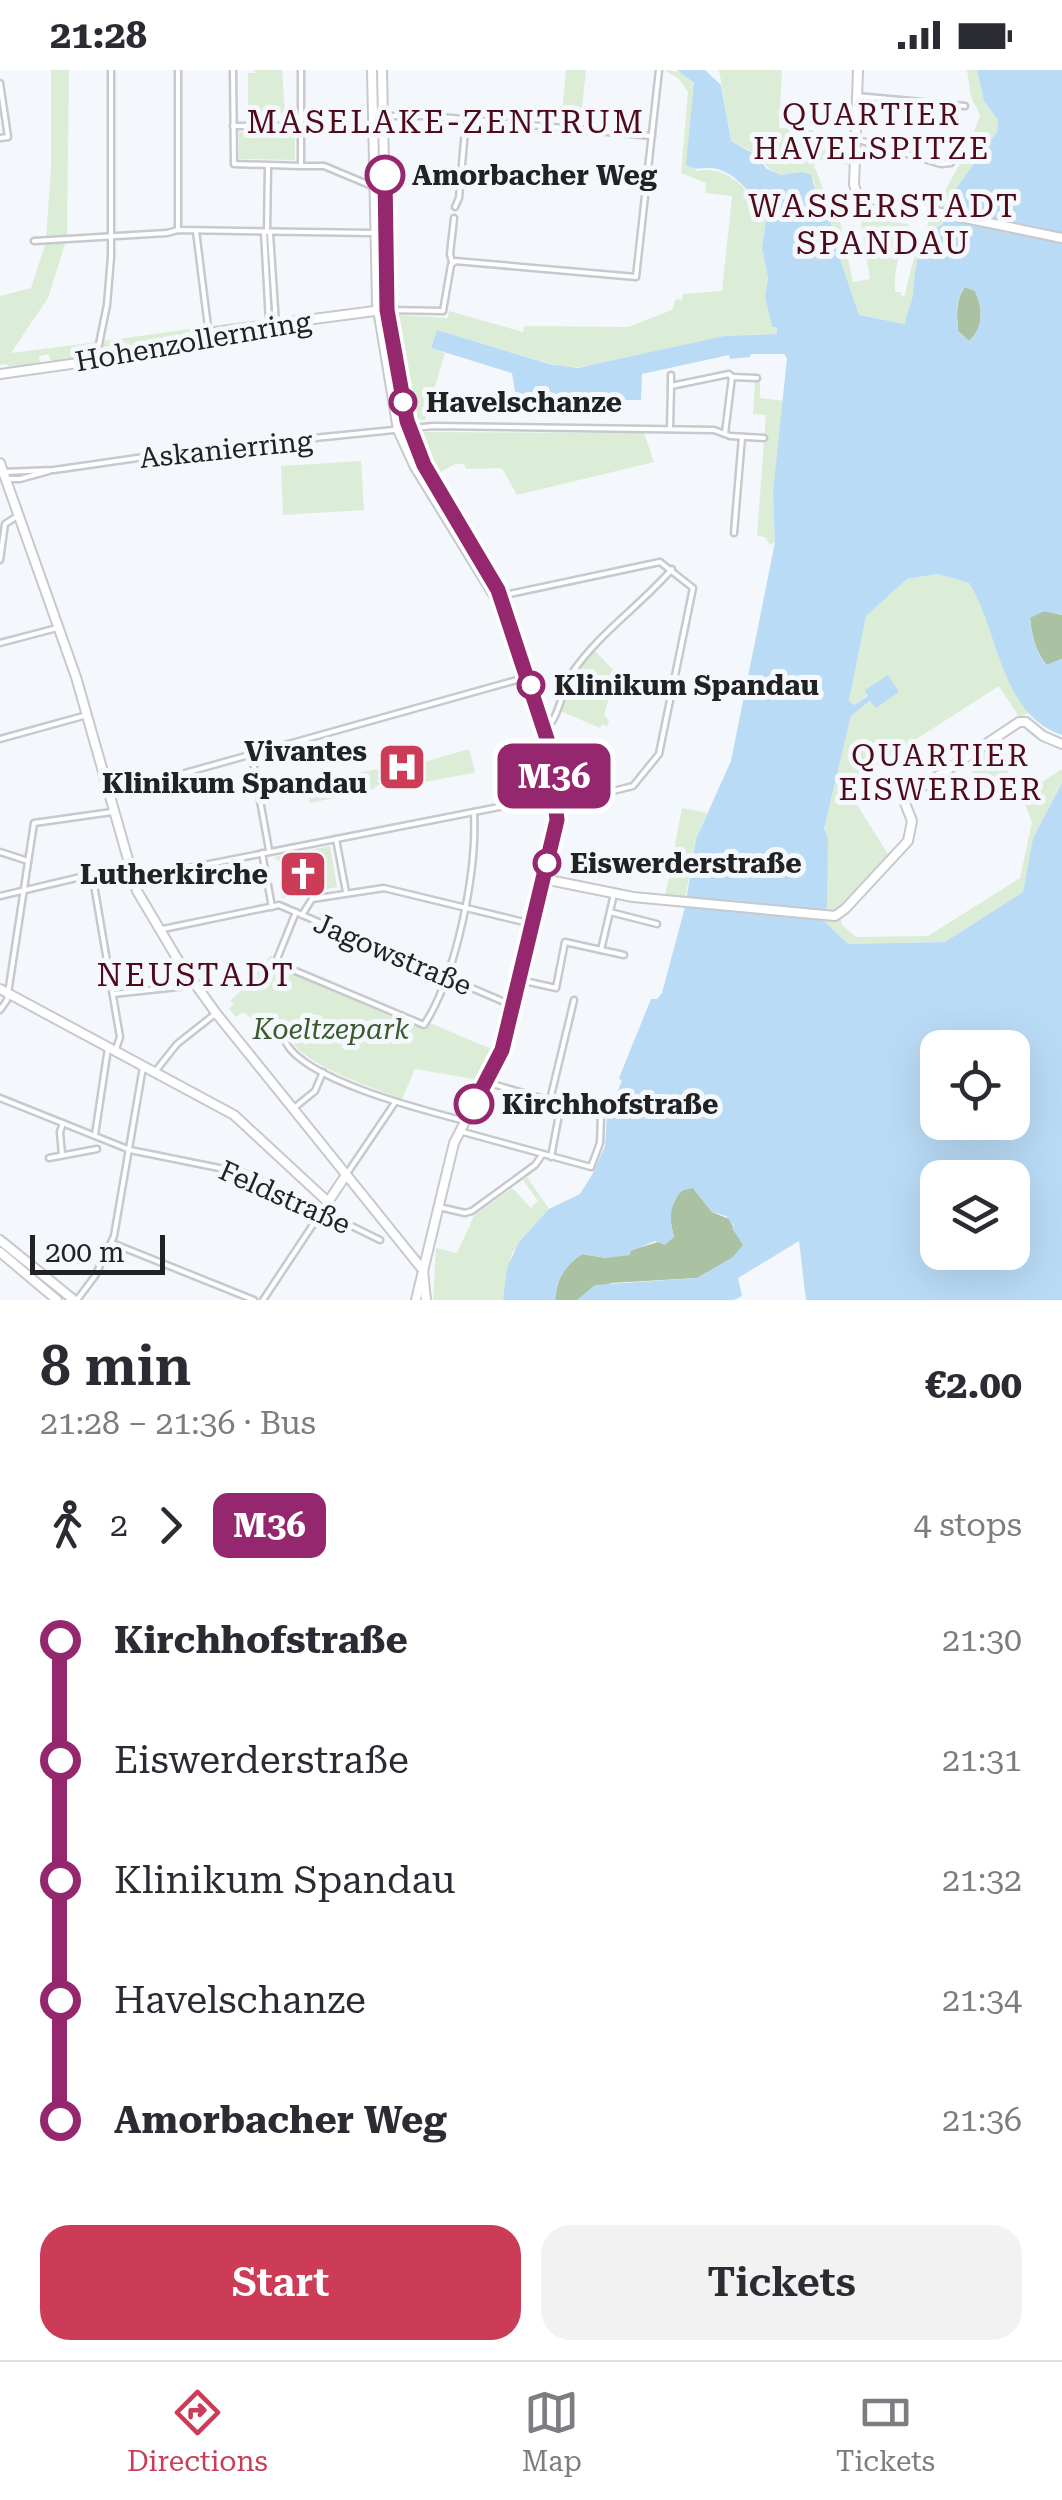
<!DOCTYPE html>
<meta charset="utf-8">
<style>
body{margin:0;font-family:"Roboto Serif",serif;background:#f2f2f3;color:#2b2b33;height:100vh;display:flex;flex-direction:column;font-size:38px;white-space:nowrap}
*{box-sizing:border-box;margin:0}
p{font-size:32px;color:#7c7c81}
.icon{flex:none;width:55px;height:55px;fill:none;stroke:currentColor;stroke-width:2;stroke-linecap:round;stroke-linejoin:round}
.map{position:relative;height:1230px;overflow:hidden}
.sheet{display:flex;flex-direction:column;background:#fff;flex:1}
.sheet>*{flex:none}
.badge{padding:0 20px;border-radius:15px;font-size:35px;line-height:65px}
.fabs{position:absolute;left:920px;top:960px;display:grid;gap:20px}
.fabs a{display:grid;place-items:center;width:110px;height:110px;border-radius:20px;background:#fff;box-shadow:0 10px 40px #0002;font-size:50px}
.scale{position:absolute;left:30px;bottom:25px;width:135px;box-sizing:border-box;padding-left:10px;border:5px solid #212224;border-top:0;font-size:28px;line-height:35px;white-space:nowrap;color:#212224;-webkit-text-stroke:8px #f4f7fb;paint-order:stroke}
.map>.badge{position:absolute;translate:-50% -50%;box-shadow:0 0 0 5px #fff}
.legs{display:flex;align-items:center;gap:15px;height:110px;padding:0 40px;font-size:32px}
.legs p{margin-inline-start:auto}
.summary{display:flex;align-items:center;justify-content:space-between;height:170px;padding:0 40px}
h1{font-size:55px;font-weight:600;line-height:75px}
.action{display:flex;gap:20px;margin-top:auto;padding:20px 40px}
.action a{flex:1;height:115px;border-radius:30px;background:#cc3c56;color:#fff;font-size:40px;font-weight:600;line-height:115px;text-align:center}
.action a+a{background:#f2f2f3;color:#2b2b33}
ul{padding:0 40px;list-style:none}
li{display:flex;align-items:center;gap:35px;height:120px;font-size:38px}
li i{display:grid;place-items:center;width:15px;height:100%;margin:0 12px;background:currentColor}
li i::after{content:'';width:25px;height:25px;margin:-12px;border:8px solid;border-radius:50%;background:#fff}
li p{margin-inline-start:auto}
li:first-child i{background:linear-gradient(#0000 50%,currentColor 0)}
li:last-child i{background:linear-gradient(currentColor 50%,#0000 0)}
.status{display:flex;justify-content:space-between;align-items:center;height:70px;padding:0 50px;background:#fff;direction:ltr}
.status svg{height:28px;fill:currentColor}
.tabs{display:flex;justify-content:space-around;align-items:center;height:140px;border-top:2px solid #e1e1e2;background:#fff;font-size:28px;color:#7c7c81}
.tabs a{display:grid;justify-items:center;gap:5px}
.tabs .current{color:#cc3c56}
.map>svg:first-child{display:block}
</style>
<div class="status"><b>21:28</b><svg viewBox="0 0 49 12"><path d="M0 12V9h3v3zM5 12V6h3v6zM10 12V3h3v9zM15 12V0h3v12zM26 1h20v11H26zM47 4h2v5h-2z"/></svg></div>
<div class="map">
<svg width="1062" height="1230" viewBox="0 0 1062 1230">
<rect width="100%" height="100%" fill="#f4f7fb"/>
<g fill="#dcedd7">
<polygon points="51,0 69,0 67,167 46,169 51,98"/>
<polygon points="255,0 282,0 285,43 248,43 248,3 255,3"/>
<polygon points="566,0 586,0 580,56 561,54"/>
<path d="M664,0L681,2L694,14L696,101C731,94 752,123 766,151L762,178L768,208L765,225L772,257H777V264L724,266L591,296L565,298L437,260L431,278L445,283L425,350L414,349L395,252H399L398,245L448,248L449,241L523,262L524,256L628,257L672,240L676,229L682,230L683,224L722,221L732,126L705,123L706,113L681,103L688,22L678,8Z"/>
<path d="M719,0H782L779,58L813,60V81L847,77V95L817,89L814,97C823,113 820,126 841,128L837,137L853,212L870,209L860,147L908,154L911,160C898,180 894,201 895,222H901V226L905,225C915,172 935,138 961,92L964,91L980,45L971,27L967,0H977L984,31L998,50L997,62L945,134L948,136L943,155C916,165 915,199 913,223C912,234 906,243 905,254L859,245L835,174L828,137L815,119L814,111L803,102C770,110 774,100 753,83C747,78 738,75 731,71Z"/>
<polygon points="239,62 295,62 295,90 239,89"/>
<polygon points="66,171 48,228 11,283 97,272 92,278 93,286 51,293 49,284 39,286 40,295 12,299 6,294 0,295 0,226 31,218 46,172"/>
<polygon points="296,255 298,268 185,283 220,266"/>
<polygon points="205,257 204,264 194,272 170,277 169,273 136,278 136,282 98,284 101,282 103,271"/>
<polygon points="755,312 760,312 760,328 785,331 773,423 775,472 770,475 765,467 757,466 766,345 753,344"/>
<polygon points="425,362 644,363 654,392 517,425 502,398 466,399 464,394 455,394 435,405 417,368"/>
<polygon points="361,391 364,440 283,445 281,396"/>
<path d="M938,504L969,513C995,553 1000,603 1029,643L1019,647L999,616L845,715L889,786L839,840L823,841L828,767L824,759L851,646L871,631L876,638L865,621L868,625L854,635L849,631L866,546L907,509Z"/>
<polygon points="594,580 616,603 604,645 609,651 607,656 602,654 600,658 558,640 569,612"/>
<polygon points="997,670 1008,688 1004,692 1013,699 981,719 970,698 962,695"/>
<polygon points="469,679 475,701 473,703 413,714 410,710 413,709 412,703 409,703 410,696"/>
<polygon points="398,695 401,708 382,712 372,720 310,733 306,713"/>
<polygon points="1062,699 1062,713 1033,768 1023,822 945,872 848,874 822,849 841,847 842,855 856,867 928,866 1020,808 1032,752 1022,728 1017,728"/>
<polygon points="682,738 707,743 696,769 685,829 665,827"/>
<path d="M330,776L337,817L281,828C292,812 289,799 274,787Z"/>
<path d="M271,885L281,898L426,960L430,953L494,980L479,1010L415,999L402,1029C374,1018 299,994 290,967L268,961L243,942L236,947L229,939L234,934L230,931L250,912Z"/>
<polygon points="527,1107 549,1139 512,1183 503,1230 433,1230 436,1178 457,1183 474,1146 512,1118 531,1138 538,1131 523,1110"/>
</g>
<g fill="#aac2a2">
<path d="M965,217L975,221C983,238 984,258 969,271L958,261C957,245 955,230 965,217Z"/>
<path d="M1044,541L1062,545V589L1047,595C1036,584 1031,563 1030,547Z"/>
<path d="M685,1118H693L712,1142L729,1149L744,1176L732,1188L697,1208L611,1213L577,1230H555C557,1209 564,1196 582,1184L606,1188L674,1167C669,1148 667,1131 685,1118Z"/>
</g>
<path fill="#badbf6" fill-rule="evenodd" d="M677,0H705L721,15L731,71L754,84L767,99L781,105L803,102L811,105L815,119L828,137L835,174L859,245L905,254C906,243 912,234 913,223C915,198 917,166 943,154L947,137L944,135L997,62L998,50L984,31L977,0H1062V545L1044,541L1030,548C1031,563 1036,585 1047,595L1062,589V665C1000,645 999,560 969,513L938,504L907,509L866,546L849,631L854,635L868,626L865,620L888,605L899,622L876,638L870,631L851,646L824,759L828,767L827,837L822,849L848,874L945,872L1023,822L1033,768L1062,713V1230H806L799,1171L738,1208L742,1226L734,1230H577L595,1215L697,1208L732,1188L743,1175L732,1158L734,1156L726,1146L712,1142L693,1118L681,1121C669,1138 669,1148 674,1167L665,1175L655,1171L631,1181L630,1185L606,1188L582,1184C564,1196 557,1209 555,1230H503L507,1198L519,1172L549,1139L580,1124L592,1105L605,1076L607,1045L622,1011L619,1008L651,929H657L662,923L685,837L696,769L731,691L757,562L775,472L773,423L787,288L784,284H751L750,287L730,289L729,285L642,304L641,330H520L516,327L512,303L431,278L437,260L553,295L578,298L724,266L777,264V257H772L765,226L768,208L762,178L766,151C756,131 742,106 717,99C705,96 698,102 686,95L694,13ZM965,217L975,221C983,238 984,257 969,271L958,261C957,245 954,230 965,217ZM938,978H1012V1052H938ZM938,1108H1012V1182H938Z"/>
<g fill="none" stroke-linecap="round" stroke-linejoin="round">
<g stroke="#c7c9ce" stroke-width="9">
<g id="street">
<polyline points="178,0 178,160"/>
<polyline points="233,0 234,94 301,96 301,0"/>
<polyline points="0,13 8,67 0,68"/>
<polyline points="857,26 965,36"/>
<polyline points="383,46 429,46 652,66"/>
<polyline points="233,56 301,56"/>
<polyline points="855,69 941,94 951,93"/>
<polyline points="301,96 324,96 372,116"/>
<polyline points="455,137 459,128 466,49"/>
<polyline points="196,161 209,265"/>
<polyline points="264,162 269,252"/>
<polyline points="267,162 268,97"/>
<polyline points="270,164 276,254"/>
<polyline points="34,171 167,163 178,160 373,163"/>
<polyline points="452,192 450,184 454,148"/>
<polyline points="387,240 443,241 451,195 455,191 636,207 659,0"/>
<polyline points="96,289 107,235 111,187 111,0"/>
<polyline points="732,307 757,308"/>
<polyline points="671,316 671,305"/>
<polyline points="670,359 671,316 729,304 732,307 725,363"/>
<polyline points="3,402 54,400 186,381 433,356 714,360 730,366 764,368"/>
<polyline points="5,409 20,409 49,401"/>
<polyline points="734,463 742,367"/>
<polyline points="0,490 5,454 19,445"/>
<polyline points="500,526 660,492 693,518 659,684 633,716 557,735"/>
<polyline points="0,573 57,558"/>
<path d="M544,660C560,649 561,620 572,603C598,564 641,535 672,499"/>
<polyline points="0,669 87,645"/>
<polyline points="252,686 269,780"/>
<polyline points="110,724 524,608"/>
<polyline points="336,769 346,822"/>
<polyline points="0,782 28,791"/>
<polyline points="262,783 272,837"/>
<polyline points="92,803 120,967 115,982"/>
<polyline points="133,809 555,726"/>
<polyline points="614,824 601,880 624,885"/>
<polyline points="0,826 127,796"/>
<path d="M296,842L277,889L279,894L424,955C457,904 477,802 474,742"/>
<polyline points="610,842 657,854"/>
<polyline points="302,845 312,829 384,818 532,854"/>
<polyline points="163,859 279,835 509,934"/>
<polyline points="520,910 556,918 565,872 601,880"/>
<polyline points="113,924 187,916 191,913"/>
<polyline points="0,940 7,930 34,753 112,742"/>
<path d="M286,973C307,1011 423,1040 465,1051"/>
<polyline points="154,1003 177,974 215,944"/>
<polyline points="0,1028 130,1080 244,1103 380,1170"/>
<polyline points="550,1030 574,930"/>
<polyline points="294,1038 315,1021 323,1002"/>
<polyline points="463,1062 591,1097 600,1073 601,1046 486,1012"/>
<polyline points="95,1065 108,978"/>
<polyline points="62,1085 60,1062 63,1053"/>
<polyline points="551,1087 561,1034"/>
<polyline points="49,1088 97,1079"/>
<polyline points="346,1105 394,1034"/>
<polyline points="439,1137 465,1143 472,1141 535,1095 542,1085"/>
<polyline points="112,1173 254,1230"/>
<polyline points="77,1230 95,1206 114,1166 143,997"/>
<polyline points="263,1230 328,1132"/>
</g>
</g>
<g stroke="#c7c9ce" stroke-width="12">
<g id="secondary">
<polyline points="372,0 377,233 398,360 415,397 495,527"/>
<polyline points="382,0 387,240 407,351 423,395 499,521 549,675 558,738 502,980 454,1073 416,1230"/>
<polyline points="858,0 854,115 858,126 1062,168"/>
<polyline points="0,304 184,278 215,262 382,240"/>
<polyline points="0,393 76,607 137,821 178,890 216,943 423,1200"/>
<polyline points="507,559 541,664"/>
<polyline points="544,809 633,827 835,846 845,839 908,771 912,751 905,733 911,724 1019,652 1026,652 1043,666 1062,674"/>
<polyline points="0,919 234,1045 328,1132 346,1105"/>
<polyline points="0,1170 74,1230"/>
<polyline points="0,1182 57,1230"/>
<polyline points="423,1200 426,1230"/>
</g>
</g>
<use href="#street" stroke="#fff" stroke-width="4"/>
<use href="#secondary" stroke="#fff" stroke-width="8"/>
</g>
<g fill="none" stroke-linecap="round" stroke-linejoin="round">
<g stroke="#fff" stroke-width="22">
<polyline id="line-1" points="385,105 387,240 407,351 424,395 498,520 549,675 557,750 502,980 474,1034"/>
</g>
<use href="#line-1" stroke="#95276e" stroke-width="15"/>
</g>
<defs>
<g id="hospital-square" transform="scale(2.5)"><rect x="-9" y="-9" width="18" height="18" rx="4" fill="#cc3c56" stroke="#f4f7fb"/><path d="M-5-5h3v3.5h4V-5h3V5h-3V1.5h-4V5h-3Z" fill="#fff"/></g>
<g id="church-square" transform="scale(2.5)"><rect x="-9" y="-9" width="18" height="18" rx="4" fill="#cc3c56" stroke="#f4f7fb"/><path d="M-1.2-6h2.4v3.5h3.3v2.4h-3.3V6h-2.4V-.1h-3.3v-2.4h3.3Z" fill="#fff"/></g>
</defs>
<g fill-rule="evenodd">
<use href="#hospital-square" x="402" y="697"/>
<use href="#church-square" x="303" y="804"/>
</g>
<g fill="#fff" stroke="#95276e" stroke-width="5">
<circle cx="385" cy="105" r="18"/>
<circle cx="403" cy="332" r="12"/>
<circle cx="531" cy="615" r="12"/>
<circle cx="547" cy="793" r="12"/>
<circle cx="474" cy="1034" r="18"/>
</g>
<g text-anchor="middle" stroke-width="10" stroke-linejoin="round" paint-order="stroke">
<g font-size="28" font-weight="bold" fill="#212224" stroke="#f4f7fb" text-anchor="start">
<text x="412" y="115">Amorbacher Weg</text>
<text x="426" y="342">Havelschanze</text>
<text x="554" y="625">Klinikum Spandau</text>
<text x="570" y="803">Eiswerderstraße</text>
<text x="502" y="1044">Kirchhofstraße</text>
</g>
<g font-size="28" fill="#212224" stroke="#f4f7fb">
<text transform="translate(193 271) rotate(-10)" y="10">Hohenzollernring</text>
<text transform="translate(226 379) rotate(-6)" y="10">Askanierring</text>
<text transform="translate(393 884) rotate(23)" y="10">Jagowstraße</text>
<text transform="translate(285 1127) rotate(24)" y="10">Feldstraße</text>
</g>
<g font-size="28" font-weight="bold" fill="#212224" stroke="#f4f7fb" text-anchor="end">
<text x="367" y="691">Vivantes<tspan x="367" dy="32">Klinikum Spandau</tspan></text>
<text x="268" y="814">Lutherkirche</text>
</g>
<g font-size="28" font-style="italic" fill="#385a2d" stroke="#f4f7fb">
<text x="331" y="969">Koeltzepark</text>
</g>
<g font-size="30" letter-spacing="2.5" fill="#4f0919" stroke="#f4f7fb">
<text x="872" y="55">QUARTIER<tspan x="872" dy="34">HAVELSPITZE</tspan></text>
<text x="941" y="696">QUARTIER<tspan x="941" dy="34">EISWERDER</tspan></text>
</g>
<g font-size="32" letter-spacing="2.5" fill="#4f0919" stroke="#f4f7fb">
<text x="446" y="63">MASELAKE-ZENTRUM</text>
<text x="884" y="147">WASSERSTADT<tspan x="884" dy="37">SPANDAU</tspan></text>
<text x="196" y="916">NEUSTADT</text>
</g>
</g>
</svg>
<div class="fabs">
<a><svg class="icon" aria-label="locate" viewBox="0 0 24 24"><circle cx="12" cy="12" r="6"/><path d="M12 2v4M12 18v4M2 12h4M18 12h4"/></svg></a>
<a><svg class="icon" aria-label="layers" viewBox="0 0 24 24"><path d="M12 4l9 5-9 5-9-5zM3 14l9 5 9-5"/></svg></a>
</div>
<div class="scale">200 m</div>
<b class="badge" style="left:554px;top:706px;background:#95276e;color:#fff">M36</b>
</div>
<section class="sheet">
<div class="summary"><div><h1>8 min</h1><p>21:28 – 21:36 · Bus</p></div><b>€2.00</b></div>
<div class="legs"><svg class="icon" aria-label="walk" viewBox="0 0 24 24"><circle cx="13" cy="4" r="2"/><path d="M13 8l-2 6 4 7M11 14l-3 7M7 12l3-4h3l4 4"/></svg>2<svg class="icon" aria-label="forward" viewBox="0 0 24 24"><path d="M9 5l7 7-7 7"/></svg><b class="badge" style="background:#95276e;color:#fff">M36</b><p>4 stops</p></div>
<ul>
<li><i style="color:#95276e"></i><b>Kirchhofstraße</b><p>21:30</p></li>
<li><i style="color:#95276e"></i><span>Eiswerderstraße</span><p>21:31</p></li>
<li><i style="color:#95276e"></i><span>Klinikum Spandau</span><p>21:32</p></li>
<li><i style="color:#95276e"></i><span>Havelschanze</span><p>21:34</p></li>
<li><i style="color:#95276e"></i><b>Amorbacher Weg</b><p>21:36</p></li>
</ul>
<div class="action"><a>Start</a><a>Tickets</a></div>
</section>
<nav class="tabs">
<a class="current"><svg class="icon" aria-label="directions" viewBox="0 0 24 24"><path d="M12 3l9 9-9 9-9-9zM9 14v-3h6M13 9l2 2-2 2"/></svg>Directions</a>
<a><svg class="icon" aria-label="map" viewBox="0 0 24 24"><path d="M3 6l6-2 6 2 6-2v14l-6 2-6-2-6 2zM9 4v14M15 6v14"/></svg>Map</a>
<a><svg class="icon" aria-label="tickets" viewBox="0 0 24 24"><path d="M3 7h18v10H3zM15 7v10"/></svg>Tickets</a>
</nav>
